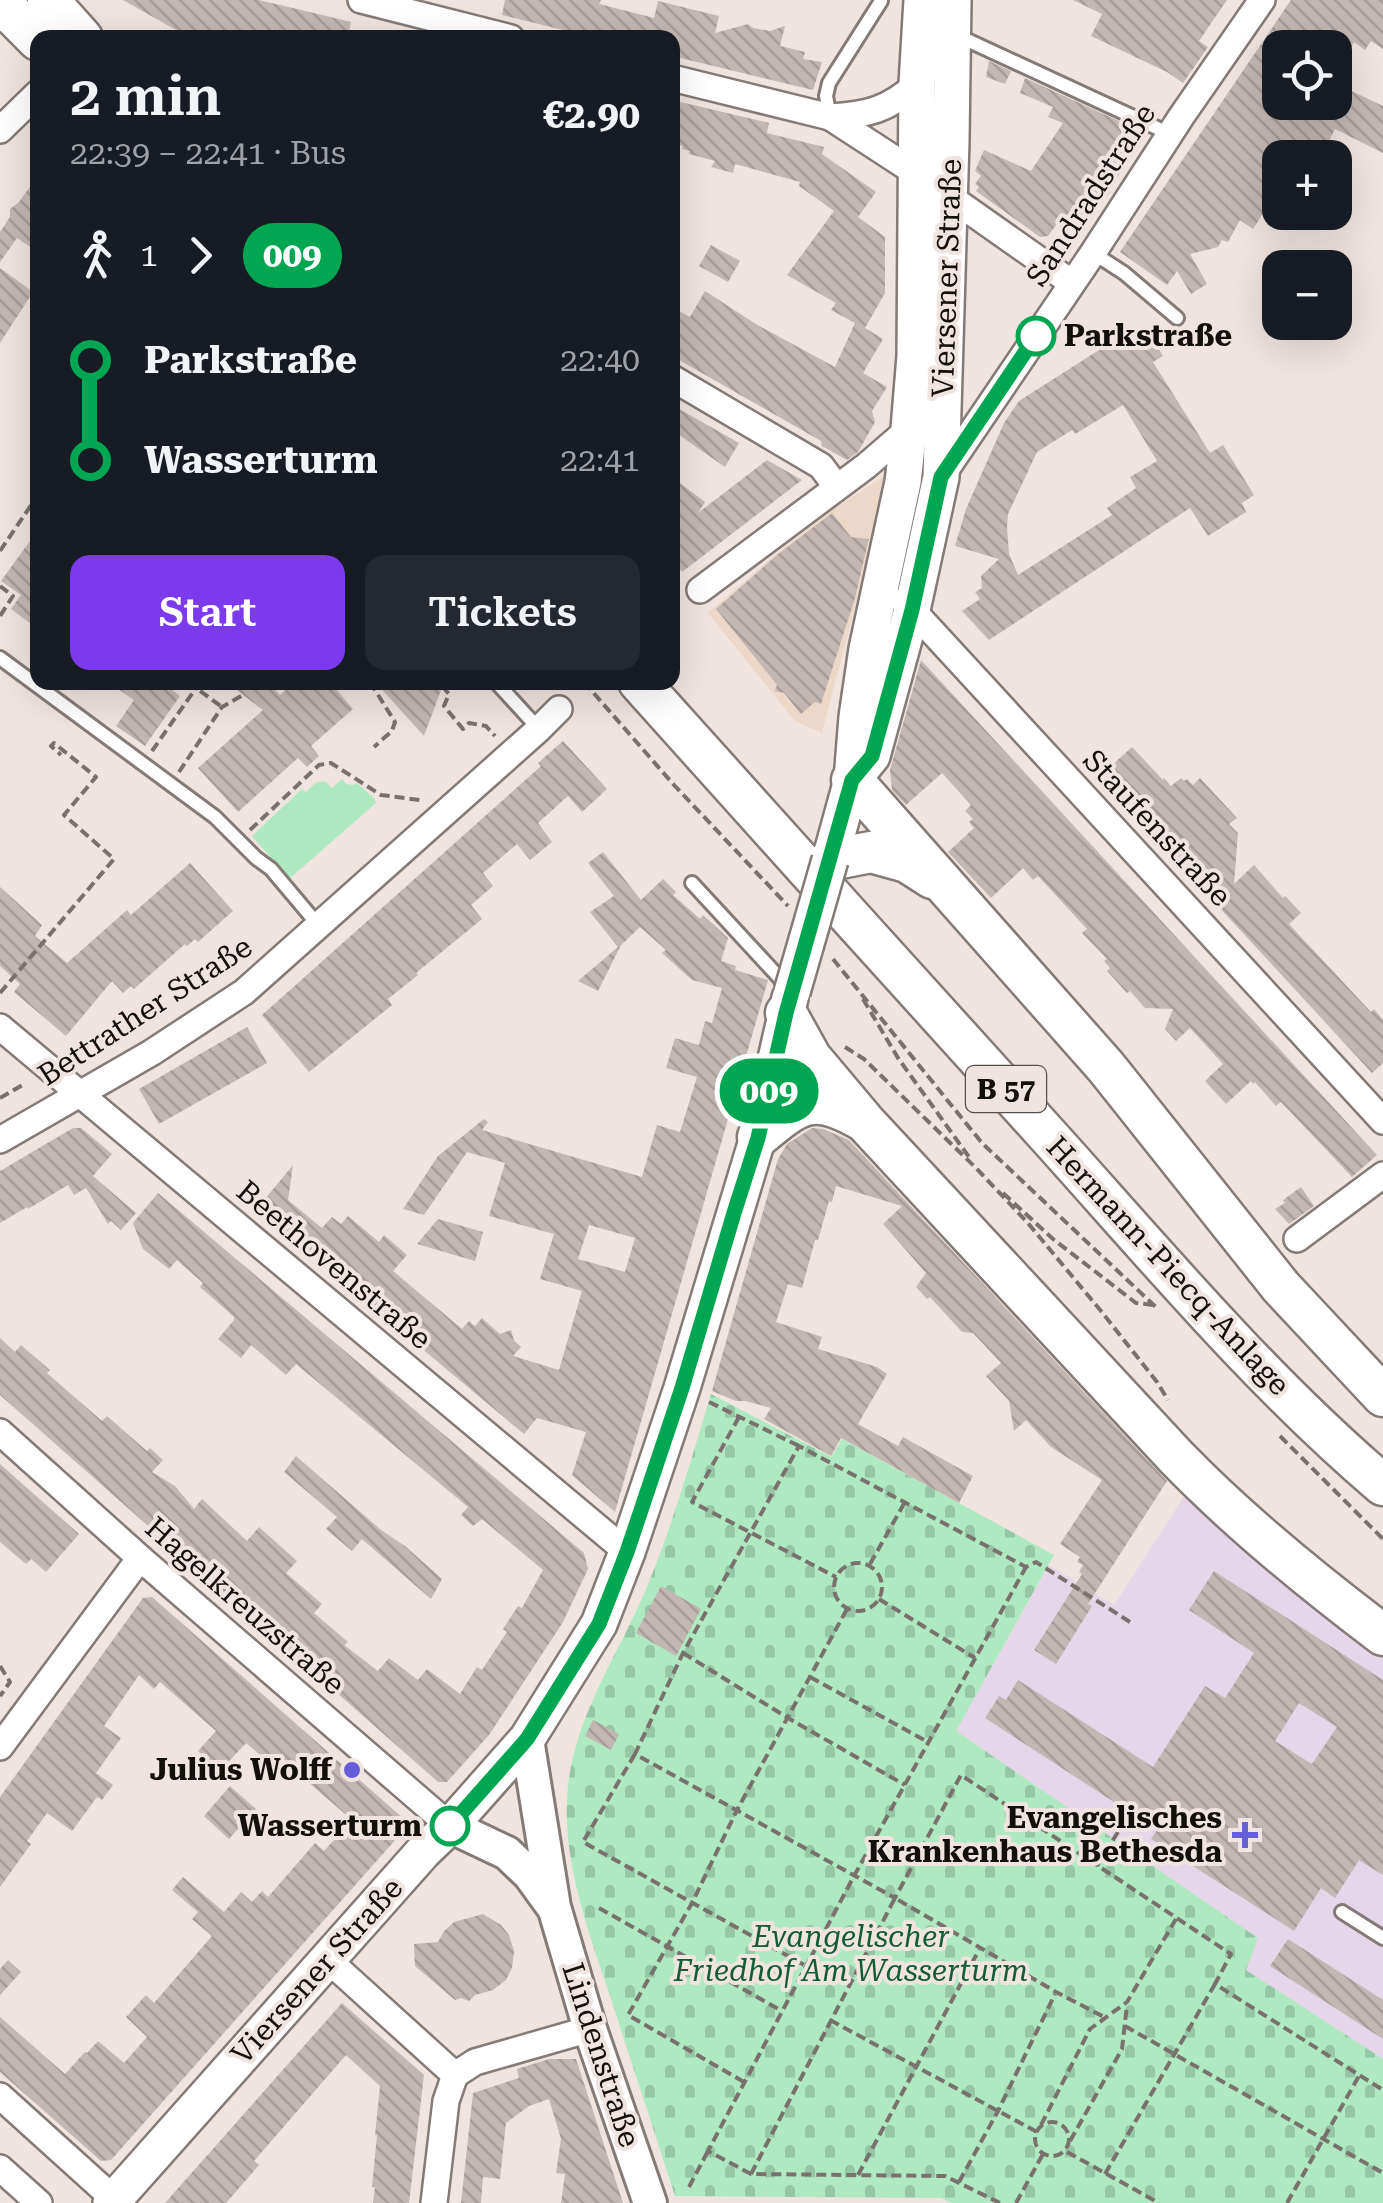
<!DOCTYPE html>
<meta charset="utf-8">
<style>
body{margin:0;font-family:"Roboto Serif",serif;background:#242831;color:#f1f3f6;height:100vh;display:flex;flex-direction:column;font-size:38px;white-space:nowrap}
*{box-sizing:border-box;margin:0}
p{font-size:32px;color:#9ea1a6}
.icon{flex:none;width:55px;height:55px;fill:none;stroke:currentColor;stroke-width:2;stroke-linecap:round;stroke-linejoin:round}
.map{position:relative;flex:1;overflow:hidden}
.drawer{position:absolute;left:30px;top:30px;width:650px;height:660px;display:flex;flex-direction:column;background:#171b24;border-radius:20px;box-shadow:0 10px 40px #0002}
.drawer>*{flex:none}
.badge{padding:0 20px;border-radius:32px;font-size:35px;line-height:65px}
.controls{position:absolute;left:1262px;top:30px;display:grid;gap:20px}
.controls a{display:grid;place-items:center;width:90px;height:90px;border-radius:20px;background:#171b24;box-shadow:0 10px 40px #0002;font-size:50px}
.map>.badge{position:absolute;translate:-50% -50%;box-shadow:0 0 0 5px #fff}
.legs{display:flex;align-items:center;gap:15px;height:110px;padding:0 40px;font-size:32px}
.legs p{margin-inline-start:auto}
.headline{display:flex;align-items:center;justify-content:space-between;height:170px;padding:0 40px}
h1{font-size:55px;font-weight:600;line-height:75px}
.action{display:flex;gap:20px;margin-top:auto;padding:20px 40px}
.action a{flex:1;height:115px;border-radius:20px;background:#7c3aed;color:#fff;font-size:40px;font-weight:600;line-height:115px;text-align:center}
.action a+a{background:#242831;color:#f1f3f6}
ul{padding:0 40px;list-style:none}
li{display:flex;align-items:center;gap:35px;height:100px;font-size:38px}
li i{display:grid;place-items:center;width:15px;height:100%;margin:0 12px;background:currentColor}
li i::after{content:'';width:25px;height:25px;margin:-12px;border:8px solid;border-radius:50%;background:#171b24}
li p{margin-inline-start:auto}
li:first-child i{background:linear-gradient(#0000 50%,currentColor 0)}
li:last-child i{background:linear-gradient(currentColor 50%,#0000 0)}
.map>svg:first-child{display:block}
</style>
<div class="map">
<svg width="1383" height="2203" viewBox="0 0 1383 2203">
<defs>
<pattern id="cemetery-stones" width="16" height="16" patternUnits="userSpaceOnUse" patternTransform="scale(2.5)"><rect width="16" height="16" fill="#aee9c2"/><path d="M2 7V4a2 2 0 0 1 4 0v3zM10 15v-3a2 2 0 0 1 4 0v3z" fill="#95c7a6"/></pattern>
<pattern id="building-back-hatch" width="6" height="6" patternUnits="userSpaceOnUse" patternTransform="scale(2.5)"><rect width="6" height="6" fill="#c2b7b3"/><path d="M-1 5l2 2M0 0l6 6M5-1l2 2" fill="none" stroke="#a69c99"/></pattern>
</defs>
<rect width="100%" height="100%" fill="#efe4df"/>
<polygon fill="#ecd8c9" points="890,472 822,733 795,721 708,613 776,554 832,510"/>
<polygon fill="#e6d6e9" points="1187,1492 1295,1589 1383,1657 1383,2059 1245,1970 1258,1938 956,1731 1049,1565 1114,1605"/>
<polygon fill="#aee9c2" points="342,779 346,784 354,785 357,783 375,799 376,803 289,879 252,836 302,789 306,792 315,783 325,781 332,788"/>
<path fill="url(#cemetery-stones)" d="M711,1394L831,1457L842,1439L1054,1555L956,1731L1258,1938L1246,1970L1383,2059V2203H952L941,2198L675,2196C655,2133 634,2071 614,2008C591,1937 560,1862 568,1786C576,1712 622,1649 649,1582C674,1520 692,1457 711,1394Z"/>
<g fill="url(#building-back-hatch)" fill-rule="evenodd">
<polygon points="123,0 259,0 351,22 348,38 190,38"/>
<polygon points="505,0 601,0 599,4 654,18 658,1 719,16 715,33 748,24 753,28 770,31 785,26 780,46 805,52 803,59 822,62 813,90 672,56 672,38 596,38 502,15"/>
<polygon points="1073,0 1227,0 1199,41 1208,47 1183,83 1167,72 1091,36 1102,14"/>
<polygon points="1291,0 1383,0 1383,49 1371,41 1365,50 1354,42 1335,81 1335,48 1280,48 1280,102 1335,102 1335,83 1383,106 1383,153 1335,129 1321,158 1280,158 1280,197 1265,218 1262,215 1253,229 1240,220 1228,242 1222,240 1218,247 1190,254 1207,284 1191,294 1177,271 1167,285 1120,252"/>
<polygon points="989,61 1011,71 1005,84 986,77"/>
<polygon points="1025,78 1147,134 1109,189 1110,192 1082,228 1064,214 1048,236 1040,237 976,191 979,187 975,184 981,176 975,171 984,150 1031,171 1063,123 1048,117 1053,107 1020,93"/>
<polygon points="672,100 769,123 767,133 824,147 822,154 876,192 858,217 885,237 885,293 865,328 883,339 863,373 887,387 872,411 875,422 858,452 847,460 822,446 821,441 672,356 672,307 690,317 705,291 759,326 835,367 855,323 831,310 836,303 787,275 834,211 799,186 800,182 735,164 733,173 711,167 715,161 689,154 690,151 682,149 683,146 672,144"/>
<polygon points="38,175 38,252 17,238 0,262 0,232 10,217 10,209 19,202"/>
<polygon points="711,245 740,261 728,282 699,266"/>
<polygon points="0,268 33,292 0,343"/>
<path d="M1135,327L1144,342L1151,337L1163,356L1153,362L1210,453L1223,445L1254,495L1242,503L1246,512L1208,536L1190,508L989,640L962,611L980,599L975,592L982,588L981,576L999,559L955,546L966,509L1004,423L1019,401ZM1123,405L1157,461L1130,477L1136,488L1107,508L1112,515L1018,575L1009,554L1007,527L1008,514L1037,452L1072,430L1075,434Z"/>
<polygon points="672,405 739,443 725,467 672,430"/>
<polygon points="767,460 802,480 682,572 672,560 672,477 705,502 698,513"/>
<polygon points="832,513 851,537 869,539 868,542 855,598 821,704 815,702 801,714 784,693 775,691 777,685 716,609 777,555"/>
<polygon points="38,530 38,629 11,609 21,595 1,581"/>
<polygon points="921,660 1377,1155 1352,1177 1281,1102 1276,1106 1255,1082 1253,1084 1251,1081 1226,1104 1205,1081 1223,1064 1190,1028 1176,1041 1165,1029 1173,1009 1145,1008 1130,991 1127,993 1107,971 1110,968 1104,961 1107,959 1082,933 1087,929 1038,876 1033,880 1023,868 991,898 948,852 974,828 969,822 973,819 965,811 971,805 942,773 906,805 892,790 890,770"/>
<polygon points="108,682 162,682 180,696 145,746 116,726 134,700"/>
<polygon points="226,682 269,682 280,695 294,682 330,682 353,709 311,746 319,756 307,767 298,758 238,812 198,768 263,710"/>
<polygon points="375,682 444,682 424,736"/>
<polygon points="563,741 607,789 582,812 568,796 538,823 552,842 530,860 517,844 483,873 493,886 471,905 482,919 416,973 418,975 388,999 392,1005 309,1072 262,1015 541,766 538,763"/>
<polygon points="1132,747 1163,780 1164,778 1171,786 1181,778 1184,781 1187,779 1193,785 1200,778 1237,818 1229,824 1238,833 1234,884 1254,865 1283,898 1285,896 1301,913 1289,924 1371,1012 1374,1009 1383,1020 1383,1063 1372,1073 1099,777"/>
<path d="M603,852L641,900L663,879L676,892L673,895L700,919L703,915L728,938L721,961L736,966L735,970L768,980L615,1512L572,1475L586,1432L537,1418L524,1434L256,1210L293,1165L288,1200L322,1228L332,1217L341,1224L348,1216L379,1242L384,1235L407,1255L393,1271L462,1329L469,1321L475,1326L482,1318L500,1334L511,1330L514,1341L521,1347L513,1356L559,1370L582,1291L540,1279L554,1234L489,1216L505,1163L467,1152L424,1215L403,1209L438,1156L484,1119L488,1122L482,1130L642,1177L657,1125L680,1132L697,1077L666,1068L675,1038L699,1045L705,1021L712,1023L722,988L692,980L662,953L666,950L640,927L621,945L598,991L578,981L618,947L590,912L614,896L588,863ZM589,1225L635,1238L625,1272L578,1259Z"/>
<polygon points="190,863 233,911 198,942 195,939 187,946 185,944 134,989 131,986 123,993 112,981 66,1036 14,992 20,984 0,966 0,887 42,925 35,936 67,963 127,910 131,915"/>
<polygon points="247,1027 267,1063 159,1124 139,1089"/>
<polygon points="73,1128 81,1128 112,1154 93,1176 136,1213 121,1230 111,1221 108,1224 86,1188 74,1195 68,1185 28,1209 27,1207 0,1223 0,1171"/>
<polygon points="812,1128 823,1129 849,1140 1167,1481 1088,1604 1092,1606 1056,1664 1034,1650 1082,1574 1079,1572 1083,1565 1077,1562 1080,1557 1060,1544 1102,1480 1051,1447 1026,1420 1014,1431 1009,1401 986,1376 1001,1363 973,1333 962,1332 930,1297 927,1299 916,1287 926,1273 883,1224 902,1206 836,1186 832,1202 829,1201 818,1240 815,1240 802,1288 788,1284 776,1322 822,1337 818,1349 877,1367 887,1374 858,1424 898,1446 903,1437 973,1476 959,1503 841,1438 831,1456 764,1419 771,1408 745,1401 736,1401 712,1391 778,1159 787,1144"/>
<polygon points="1301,1187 1314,1206 1289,1224 1275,1209 1285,1203 1283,1200"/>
<polygon points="158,1193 584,1553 588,1569 563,1622 489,1735 447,1782 438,1782 0,1395 0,1338 15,1352 21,1345 50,1370 47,1373 102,1421 107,1416 147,1451 150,1448 163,1460 152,1472 175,1486 194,1509 202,1499 247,1541 259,1527 297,1561 286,1573 322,1604 314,1613 348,1642 344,1645 378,1671 389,1658 418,1680 427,1669 460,1694 477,1667 482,1670 507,1632 503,1629 518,1606 522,1608 543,1570 482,1519 473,1526 461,1515 468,1507 296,1364 286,1375 251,1345 241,1358 218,1339 234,1320 234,1317 200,1287 203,1283 177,1260 169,1269 143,1249 133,1223"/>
<polygon points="438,1219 483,1232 475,1261 417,1244"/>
<polygon points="296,1456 381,1530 405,1546 442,1579 431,1599 362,1539 352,1551 326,1529 337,1517 284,1472"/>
<polygon points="0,1464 79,1534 46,1572 31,1559 26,1564 0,1542"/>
<path d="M1214,1571L1383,1680V1875L1359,1860L1335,1898L1321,1888L1294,1931L1151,1839L1157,1830L985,1718L999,1696L1006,1700L1018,1680L1153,1767L1205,1686L1225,1698L1254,1653L1189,1610ZM1299,1703L1337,1727L1312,1764L1275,1741Z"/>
<polygon points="661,1586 701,1609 676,1656 636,1633"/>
<polygon points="152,1597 404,1819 405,1829 111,2160 101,2161 0,2072 0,2017 65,2074 85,2052 87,2053 98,2041 124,2063 147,2037 126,2017 146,1995 154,2003 212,1936 192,1919 198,1912 172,1890 183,1877 224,1912 241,1892 252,1902 262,1891 268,1897 315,1843 324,1851 352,1820 292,1768 285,1776 246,1743 220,1771 198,1751 216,1731 160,1682 154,1689 139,1675 104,1726 121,1738 96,1773 113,1785 102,1800 97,1797 72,1831 47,1813 27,1841 31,1844 0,1887 0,1797 143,1598"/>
<polygon points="593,1720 619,1734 611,1750 585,1736"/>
<polygon points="230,1786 256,1809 229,1839 204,1816"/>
<polygon points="483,1914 501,1925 509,1935 514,1951 512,1968 506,1980 493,1990 475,1995 469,2001 461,1998 455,2000 415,1966 414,1944 438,1942 444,1931 454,1922"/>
<polygon points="1288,1939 1383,2000 1383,2039 1270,1966"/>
<polygon points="8,1960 21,1972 0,1995 0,1969"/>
<polygon points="342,2003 424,2075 409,2203 373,2203 375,2187 372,2187 377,2135 375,2135 380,2086 346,2055 254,2161 259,2165 226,2203 165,2203"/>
<polygon points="549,2059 576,2059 623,2203 561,2203 565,2174 556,2173 561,2139 549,2099 529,2106 506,2123 500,2179 483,2177 481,2203 461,2203 473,2093 519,2078 517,2069"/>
</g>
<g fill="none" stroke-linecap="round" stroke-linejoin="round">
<g stroke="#847a76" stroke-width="18">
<g id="service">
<polyline points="954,34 1170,134"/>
<polyline points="830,117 826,96 829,83 881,1"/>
<polyline points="1093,253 1124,273 1177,318"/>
<polyline points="0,658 215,817 256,858 271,869 319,926"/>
<polyline points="496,682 539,729"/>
<polyline points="692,883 787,986"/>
<polyline points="1342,1912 1383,1938"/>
</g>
</g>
<g stroke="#847a76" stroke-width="30">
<g id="minor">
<polyline points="361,0 511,38"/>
<polyline points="672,78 830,117 916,173 1072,283"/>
<path d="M830,117C867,115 888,110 917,84"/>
<polyline points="0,130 38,93"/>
<polyline points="672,378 821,466 836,486"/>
<polyline points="941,477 1093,253 1181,117 1262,0"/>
<polyline points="700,590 866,466 909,429"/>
<polyline points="904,601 1383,1121"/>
<polyline points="0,1027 627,1552"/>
<polyline points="0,1140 151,1053 244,992 539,729 559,709"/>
<polyline points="1297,1239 1383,1175"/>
<polyline points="0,1432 140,1558 450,1826"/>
<polyline points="0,1747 140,1558"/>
<polyline points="327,1959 455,2075"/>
<polyline points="455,2075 475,2062 590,2029"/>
<polyline points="0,2096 114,2199"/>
<polyline points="0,2168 39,2203"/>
<polyline points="434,2203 446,2101 455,2075"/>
</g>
</g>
<g stroke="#847a76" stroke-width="38">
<g id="tertiary">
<polyline points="527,1739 554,1907 590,2029 650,2203"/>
<polyline points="450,1826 507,1853 530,1875 551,1904"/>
</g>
</g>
<g stroke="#847a76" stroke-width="40">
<g id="secondary">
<polyline points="863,767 872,756 912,610 941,477 951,140 953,0"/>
<polyline points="830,860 852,780 857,717 867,649 903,482 909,429 915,356 917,84 922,0"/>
<polyline points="111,2203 423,1852 450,1826 527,1739 599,1624 627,1552 682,1388 758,1137 790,998"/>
</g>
</g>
<g stroke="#847a76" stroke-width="45">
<g id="primary">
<polyline points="48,0 82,38"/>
<polyline points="0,2 38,40"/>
<path d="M639,682C776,836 914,987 1052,1140C1158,1258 1262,1382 1383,1485"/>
<polyline points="852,780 1106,1067 1281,1287 1383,1396"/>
<polyline points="830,860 871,852 907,862 932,878"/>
<path d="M786,1013L811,1058L864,1121L1176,1457C1240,1523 1310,1580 1383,1635"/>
<path d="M758,1137C798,1104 811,1091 860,1119"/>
</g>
</g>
<g stroke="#78716e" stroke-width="4" stroke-dasharray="10 5" stroke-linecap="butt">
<polyline points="0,551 38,495"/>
<polyline points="0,586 13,596 0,616"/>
<polyline points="188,682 222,707"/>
<polyline points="370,682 395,722 392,731 374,747"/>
<polyline points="584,682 674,785 788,906"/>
<polyline points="269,683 269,682"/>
<polyline points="442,686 449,694 444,706 463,729 469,723 486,726 495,736"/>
<polyline points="152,751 196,688"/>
<polyline points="179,772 222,707 243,695"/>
<polyline points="250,830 319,765 331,763 381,795 420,800"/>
<polyline points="833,959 982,1143 1159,1310"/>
<polyline points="0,993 114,859 64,815 96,777 54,743 51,746 61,755"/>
<polyline points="863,999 898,1058 969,1157"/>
<polyline points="845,1047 864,1059 976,1168 1027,1222 1101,1311 1157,1382 1168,1400"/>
<polyline points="0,1098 26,1083"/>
<polyline points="1003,1193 1053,1239 1136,1303 1153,1305"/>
<polyline points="709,1402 799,1446"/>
<polyline points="739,1417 692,1502 836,1577"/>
<polyline points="1280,1436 1383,1539"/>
<circle cx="858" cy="1587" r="24"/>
<polyline points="870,1564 905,1502"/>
<polyline points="879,1599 975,1658"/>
<polyline points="1130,1622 1036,1562 1026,1567 799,1446 683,1653 635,1754 895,1898 961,1775 1231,1954 1215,1984 1383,2090"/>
<polyline points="683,1653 788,1718 905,1785"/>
<polyline points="0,1666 10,1682 0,1696"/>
<polyline points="810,1677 928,1742"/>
<polyline points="635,1754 583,1842 806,1966"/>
<polyline points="1097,1866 1121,1827"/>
<polyline points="599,1908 782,2011"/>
<polyline points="830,2020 1037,2132"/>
<polyline points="1125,2026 1383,2173"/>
<polyline points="744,2082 628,2015 692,1903 737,1810 847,1609"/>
<circle cx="1052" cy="2139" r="17"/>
<polyline points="1041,2125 1090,2029 1127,2002 1176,1919"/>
<polyline points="1070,2141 1122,2049 1127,2005"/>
<polyline points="1067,2152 1159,2203"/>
<polyline points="751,2174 895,1898 1056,1992 1106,2018"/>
<polyline points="1105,2174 1215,1984"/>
<polyline points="858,2175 979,1950"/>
<polyline points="959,2182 998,2111 1055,1994"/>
<polyline points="689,2187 708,2151"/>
<polyline points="1000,2203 945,2176 751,2174 708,2151 854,1876 1026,1567"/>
<polyline points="1016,2203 1043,2154"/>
<polyline points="1287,2203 1359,2076"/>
</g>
<use href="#service" stroke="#fff" stroke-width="12"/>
<use href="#minor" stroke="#fff" stroke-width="25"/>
<use href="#tertiary" stroke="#fff" stroke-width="32"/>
<use href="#secondary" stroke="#fff" stroke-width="35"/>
<use href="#primary" stroke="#fff" stroke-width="40"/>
<g stroke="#847a76" stroke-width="40" stroke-linecap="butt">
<polyline id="secondary-bridge" points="792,992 830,860"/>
</g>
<use href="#secondary-bridge" stroke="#fff" stroke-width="35"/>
</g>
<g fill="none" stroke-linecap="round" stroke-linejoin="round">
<g stroke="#fff" stroke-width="22">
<polyline id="line-1" points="450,1826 527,1739 599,1624 627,1552 682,1388 734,1213 758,1138 786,1013 852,780 872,756 912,610 941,477 1036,336"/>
</g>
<use href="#line-1" stroke="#00a651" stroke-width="15"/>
</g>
<g fill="#fff" stroke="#00a651" stroke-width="5">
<circle cx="1036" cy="336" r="18"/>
<circle cx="450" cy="1826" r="18"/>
</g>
<g fill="#665ed8" stroke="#efe4df" stroke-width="4">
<circle cx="352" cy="1770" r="10"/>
<path d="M1240 1820h10v10h10v10h-10v10h-10v-10h-10v-10h10z"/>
</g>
<g text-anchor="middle" stroke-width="8" stroke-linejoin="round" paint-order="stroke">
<rect fill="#efe4df" stroke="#544f4c" stroke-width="2.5" x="966" y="1066" width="80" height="46" rx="8"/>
<g font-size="28" font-weight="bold" fill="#120f0d">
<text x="1006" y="1099">B 57</text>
</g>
<g font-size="30" fill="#120f0d" stroke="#efe4df">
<text transform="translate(1091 195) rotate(-57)" y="10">Sandradstraße</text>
<text transform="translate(947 278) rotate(-88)" y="10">Viersener Straße</text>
<text transform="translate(1157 828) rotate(47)" y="10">Staufenstraße</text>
<text transform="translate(145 1011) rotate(-33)" y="10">Bettrather Straße</text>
<text transform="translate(334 1265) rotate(40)" y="10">Beethovenstraße</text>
<text transform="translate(1168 1266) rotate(47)" y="10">Hermann-Piecq-Anlage</text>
<text transform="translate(245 1606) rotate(41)" y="10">Hagelkreuzstraße</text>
<text transform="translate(317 1971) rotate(-48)" y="10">Viersener Straße</text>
<text transform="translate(601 2055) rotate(72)" y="10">Lindenstraße</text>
</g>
<g font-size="30" font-weight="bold" fill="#120f0d" stroke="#efe4df" text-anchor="start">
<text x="1064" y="346">Parkstraße</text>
<text x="422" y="1836" text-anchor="end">Wasserturm</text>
</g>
<g font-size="30" font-weight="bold" fill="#120f0d" stroke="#efe4df" text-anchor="end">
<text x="332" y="1780">Julius Wolff</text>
<text x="1222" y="1828">Evangelisches<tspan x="1222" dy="34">Krankenhaus Bethesda</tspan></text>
</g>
<g font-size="30" font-style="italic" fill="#155b36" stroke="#efe4df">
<text x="851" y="1947">Evangelischer<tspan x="851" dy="34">Friedhof Am Wasserturm</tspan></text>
</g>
</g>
</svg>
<div class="controls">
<a><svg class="icon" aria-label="locate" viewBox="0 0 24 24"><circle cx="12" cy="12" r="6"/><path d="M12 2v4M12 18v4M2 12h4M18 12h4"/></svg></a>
<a>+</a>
<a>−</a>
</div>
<b class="badge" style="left:769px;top:1091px;background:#00a651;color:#fff">009</b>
<section class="drawer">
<div class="headline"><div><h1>2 min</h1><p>22:39 – 22:41 · Bus</p></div><b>€2.90</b></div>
<div class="legs"><svg class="icon" aria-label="walk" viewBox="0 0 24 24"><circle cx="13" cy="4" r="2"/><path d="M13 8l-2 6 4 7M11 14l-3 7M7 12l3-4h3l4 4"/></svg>1<svg class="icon" aria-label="forward" viewBox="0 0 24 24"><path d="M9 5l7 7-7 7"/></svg><b class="badge" style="background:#00a651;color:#fff">009</b></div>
<ul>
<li><i style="color:#00a651"></i><b>Parkstraße</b><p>22:40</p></li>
<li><i style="color:#00a651"></i><b>Wasserturm</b><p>22:41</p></li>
</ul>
<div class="action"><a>Start</a><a>Tickets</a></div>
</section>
</div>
